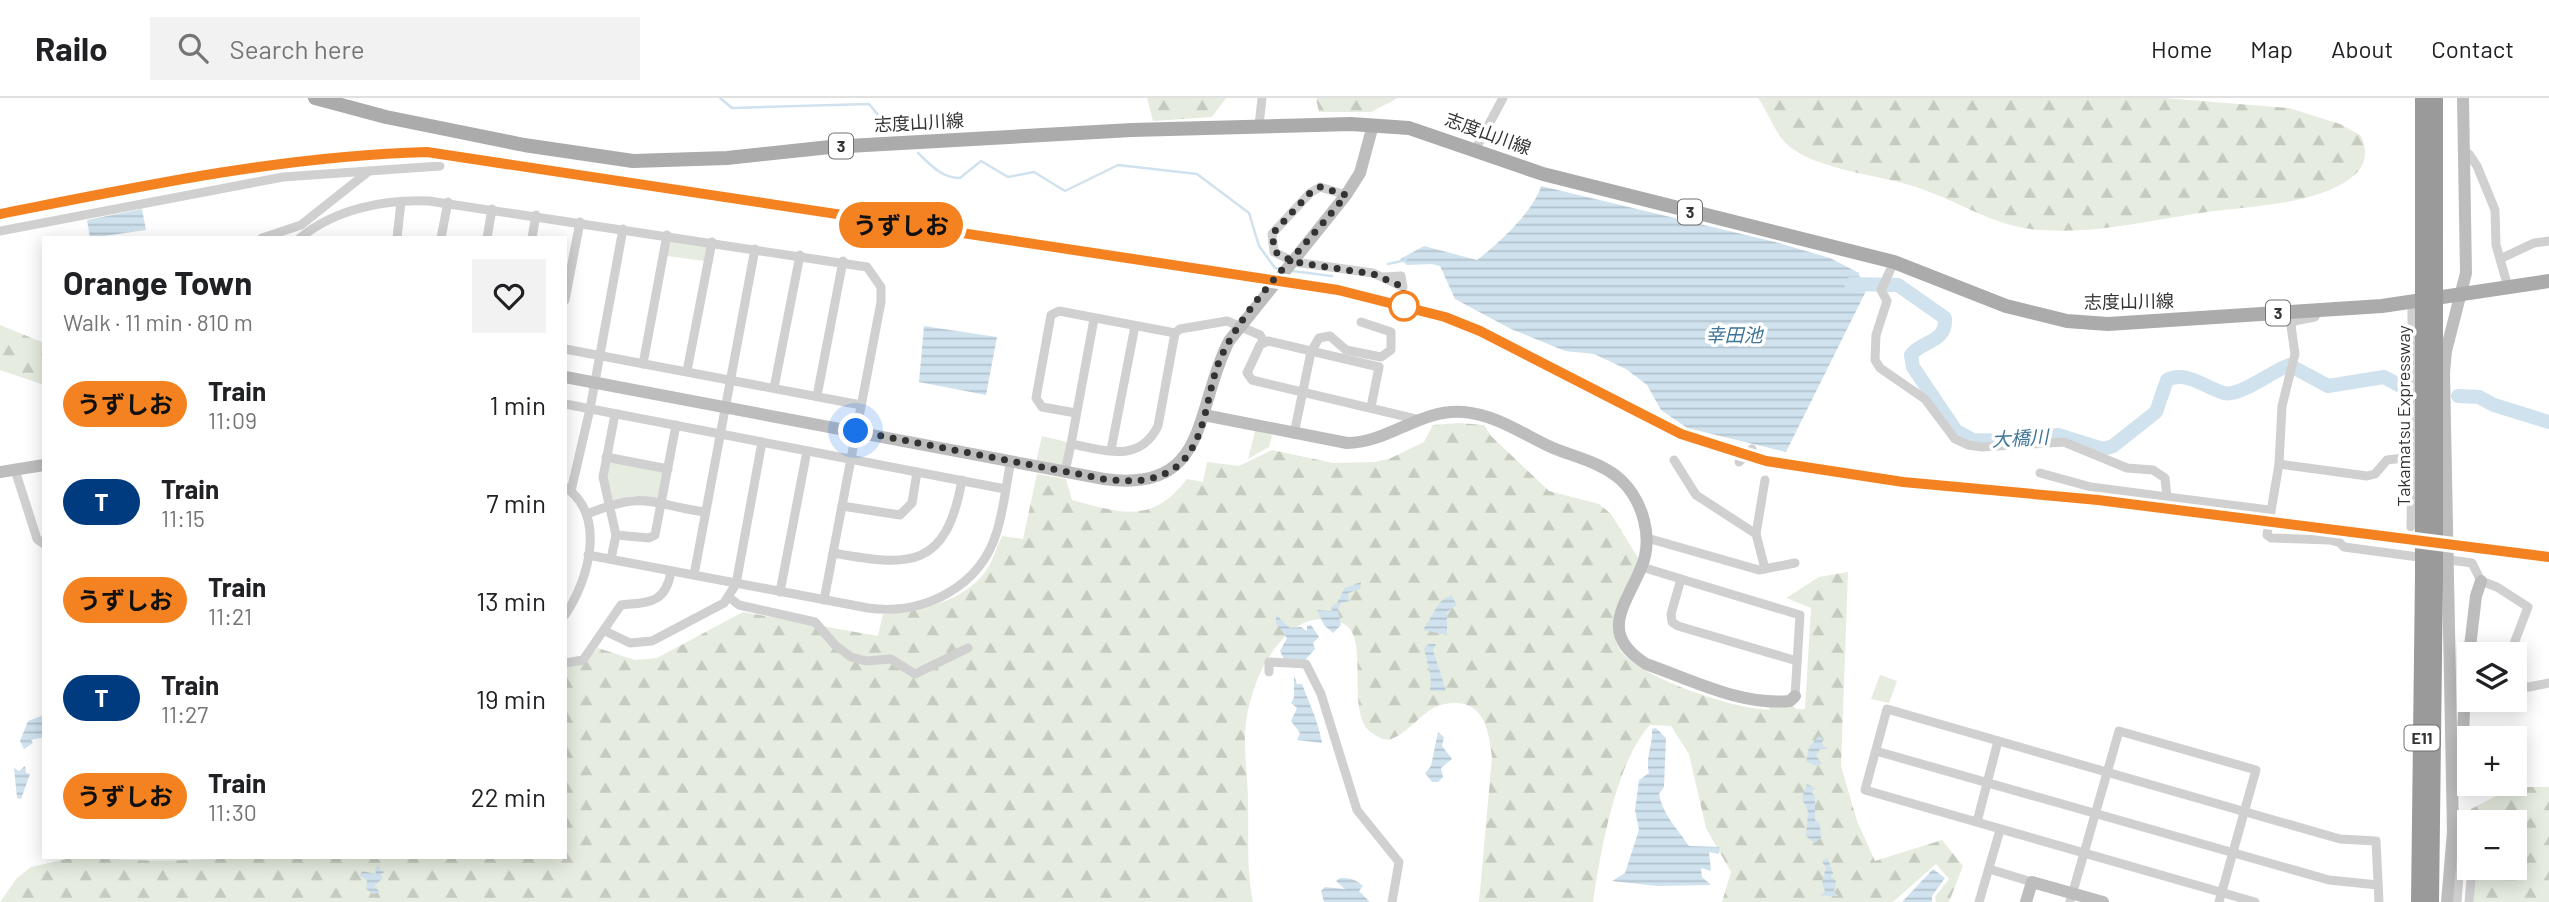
<!DOCTYPE html>
<meta charset="utf-8">
<style>
body{margin:0;font-family:Barlow,"Noto Sans JP",sans-serif;background:#f2f2f2;color:#202124;height:100vh;display:flex;flex-direction:column;font-size:26px;white-space:nowrap}
*{box-sizing:border-box;margin:0}
p{font-size:23px;color:#757577}
.icon{flex:none;width:38px;height:38px;fill:none;stroke:currentColor;stroke-width:2;stroke-linecap:round;stroke-linejoin:round}
.map{position:relative;flex:1;overflow:hidden}
.sheet{position:absolute;left:42px;top:138px;width:525px;height:623px;display:flex;flex-direction:column;background:#fff;border-radius:0px;box-shadow:0 4px 18px #0003}
.sheet>*{flex:none}
.badge{padding:0 14px;border-radius:23px;font-size:24px;line-height:46px}
.fabs{position:absolute;left:2457px;top:544px;display:grid;gap:14px}
.fabs a{display:grid;place-items:center;width:70px;height:70px;border-radius:0px;background:#fff;box-shadow:0 4px 18px #0003;font-size:35px}
.you{position:absolute;width:35px;height:35px;margin:-18px;border:5px solid #fff;border-radius:50%;background:#1a73e8;box-shadow:0 0 0 10px #1a73e833}
.map>.badge{position:absolute;translate:-50% -50%;box-shadow:0 0 0 4px #fff}
.round{display:grid;place-items:center;flex:none;width:74px;height:74px;border-radius:0px;background:#f2f2f2}
.headline{display:flex;align-items:center;justify-content:space-between;height:119px;padding:0 21px}
h1{font-size:33px;font-weight:700;line-height:52px}
ul{padding:0;list-style:none}
li{display:flex;align-items:center;gap:21px;height:98px;padding:0 21px}
li div{flex:1}
li b{display:block;font-size:26px}
li em{font-style:normal}
li .badge{min-width:77px;font-weight:700;text-align:center}
header{display:flex;align-items:center;gap:42px;box-sizing:border-box;height:98px;padding:0 35px;background:#fff;border-bottom:2px solid #e0e0e0}
header strong{font-size:33px}
nav{display:flex;gap:38px;margin-inline-start:auto;font-size:24px}
.search{width:490px;height:63px;background:#f2f2f2;display:flex;align-items:center;gap:18px;box-sizing:border-box;padding:0 24px;border-radius:0px;color:#757577;font-size:26px}
.map>svg:first-child{display:block}
</style>
<header>
<strong>Railo</strong>
<div class="search"><svg class="icon" aria-label="search" viewBox="0 0 24 24"><circle cx="10" cy="10" r="6"/><path d="M15 15l6 6"/></svg>Search here</div>
<nav><a>Home</a><a>Map</a><a>About</a><a>Contact</a></nav>
</header>
<div class="map">
<svg width="2549" height="804" viewBox="0 0 2549 804">
<defs>
<pattern id="forest-firs" width="22" height="20" patternUnits="userSpaceOnUse" patternTransform="scale(1.75)"><rect width="22" height="20" fill="#e6ecdf"/><path d="M5 1l3.5 6h-7zM16 11l3.5 6h-7z" fill="#c6cbc0"/></pattern>
<pattern id="water-rules" width="6" height="5" patternUnits="userSpaceOnUse" patternTransform="scale(1.75)"><rect width="6" height="5" fill="#cfe2ee"/><path d="M0 2.5h6" fill="none" stroke="#b2c2cd"/></pattern>
</defs>
<rect width="100%" height="100%" fill="#fff"/>
<g fill="url(#forest-firs)">
<polygon points="1147,0 1226,0 1212,19 1153,23"/>
<polygon points="1316,0 1398,0 1371,14 1319,14"/>
<path d="M1758,0H2165L2289,10L2340,26L2360,37C2369,52 2366,69 2352,79C2315,109 2239,108 2193,116C2144,124 2091,136 2040,132C1994,129 1959,103 1916,89C1880,77 1819,72 1790,49C1775,37 1769,15 1758,0Z"/>
<polygon points="0,227 44,245 44,287 0,272"/>
<path d="M1459,325L1484,327L1491,338L1549,393L1599,406L1611,416L1640,463C1626,488 1609,513 1616,543C1623,574 1711,601 1741,608C1762,613 1784,612 1805,611L1811,510L1786,500L1819,479L1848,474L1841,668L1857,723L1875,763L1942,742L1963,768L1949,804H1936L1935,799L1949,781L1936,766L1893,804H1722L1731,774L1706,730L1689,656L1671,628L1650,627C1616,663 1600,756 1593,804H1479L1492,659C1489,635 1485,605 1455,605C1445,605 1438,607 1430,612C1418,620 1404,637 1391,641C1384,643 1378,639 1372,635C1344,616 1371,540 1344,526C1330,518 1311,520 1298,528C1263,551 1244,605 1245,645C1245,665 1248,684 1248,704C1249,738 1246,770 1253,804H0L17,780L31,769L71,760L161,763L253,760H565V569L586,563L598,550L635,562L657,560L743,514L878,538L883,516C919,513 968,504 989,468C994,459 997,448 1002,438L1023,441L1037,376L1066,381L1072,402C1121,415 1152,427 1187,381L1203,384L1207,364L1239,368L1272,352L1333,365L1374,364L1389,361L1424,344L1433,327Z"/>
<polygon points="2526,689 2549,689 2549,804 2470,804 2471,770 2515,770 2515,724 2471,724 2471,711 2502,695"/>
</g>
<g fill="#e6ecdf">
<polygon points="671,141 708,148 704,163 667,158"/>
<polygon points="1255,333 1272,337 1269,349 1248,361"/>
<polygon points="1042,338 1067,344 1062,370 1036,364"/>
<polygon points="613,364 664,374 659,400 633,398 612,403 607,381 609,366"/>
<polygon points="1880,577 1897,583 1889,605 1871,601"/>
<polygon points="1768,608 1795,609 1798,617 1792,623 1776,622"/>
</g>
<g fill="url(#water-rules)">
<path d="M1541,88L1775,144L1830,160L1859,175L1860,181L1869,187L1786,354L1687,330L1661,312L1647,287L1626,271L1594,256L1565,253L1511,231L1455,201L1440,168L1431,166L1407,167L1400,161L1424,148L1477,162C1498,146 1534,113 1541,88Z"/>
<polygon points="142,111 146,132 90,140 87,122"/>
<polygon points="924,228 997,239 986,297 919,284"/>
<polygon points="1361,484 1360,491 1348,495 1349,503 1341,505 1338,511 1341,527 1333,535 1324,527 1317,512 1332,513 1331,509 1337,505 1345,490"/>
<polygon points="1451,497 1457,507 1447,514 1447,537 1423,532 1440,504"/>
<polygon points="1276,517 1290,530 1301,529 1307,533 1307,528 1311,527 1319,539 1313,545 1315,551 1305,562 1284,561 1280,553 1287,540 1276,525"/>
<path d="M1429,546H1436L1433,552L1446,593H1430C1433,578 1427,565 1424,550Z"/>
<path d="M1294,577L1297,586H1302C1309,605 1318,622 1322,645L1297,642L1300,635L1291,623L1297,610L1291,605L1294,599Z"/>
<polygon points="44,617 44,639 31,642 33,645 24,651 20,643 28,623"/>
<path d="M1656,630L1666,640L1664,689L1659,696C1663,717 1677,730 1689,748L1720,749L1719,756L1709,754L1711,773L1701,770L1702,779L1711,787L1657,788L1612,783L1625,775L1639,732L1635,712L1639,682L1649,675C1645,661 1653,647 1652,631Z"/>
<polygon points="1438,634 1444,639 1442,648 1452,661 1441,670 1443,679 1438,684 1432,684 1425,675 1431,668"/>
<polygon points="1819,638 1823,641 1822,646 1827,651 1820,651 1816,658 1822,665 1817,668 1806,664 1809,649"/>
<polygon points="25,668 26,675 30,676 21,701 17,700 14,670 19,673"/>
<polygon points="1807,686 1816,690 1811,694 1815,698 1815,722 1820,726 1821,740 1814,745 1806,738 1808,714 1802,700"/>
<polygon points="1827,759 1833,775 1831,779 1836,783 1834,793 1838,798 1821,798 1825,793 1822,785 1826,769 1822,764"/>
<polygon points="379,767 380,772 385,774 380,776 383,780 374,788 380,794 373,796 366,791 367,782 360,778 362,773 376,776 375,771"/>
<polygon points="1933,771 1945,780 1932,798 1932,804 1902,804"/>
<path d="M1340,780C1350,780 1356,781 1363,788L1359,793L1370,804H1324L1321,793L1325,789L1345,791L1336,783Z"/>
</g>
<g fill="none" stroke-linecap="round" stroke-linejoin="round">
<g stroke="#cfe2ee" stroke-width="2.5">
<polyline points="720,0 732,10 869,6 889,30"/>
<path d="M918,55C931,67 941,80 960,80L981,63L1008,79L1034,74L1065,93L1118,67L1197,76L1249,115L1259,148L1275,170L1282,171"/>
<polyline points="1388,166 1406,162"/>
<polyline points="1292,173 1332,178"/>
</g>
<g stroke="#cfe2ee" stroke-width="14">
<path d="M1851,186L1898,187L1945,220C1947,245 1922,242 1911,257L1913,269L1956,333L1973,342L2011,343L2058,337L2103,351L2113,348L2156,314L2167,282C2186,272 2206,290 2224,295C2240,299 2272,273 2289,267L2328,288L2384,279L2406,291"/>
<polyline points="2458,298 2479,299 2494,307 2549,324"/>
</g>
<g stroke="#d0d0d0" stroke-width="9">
<polyline points="1259,28 1262,0"/>
<polyline points="1475,52 1503,0"/>
<polyline points="2464,56 2469,56 2477,68 2495,112 2496,147 2508,189"/>
<polyline points="1346,97 1320,89 1310,95 1272,136 1274,154 1294,164 1373,175 1403,189 1401,178 1383,179"/>
<polyline points="0,133 283,79 440,68"/>
<polyline points="262,140 301,127 369,73"/>
<path d="M300,140C335,111 385,101 429,103L867,169L881,189V204L824,502"/>
<polyline points="397,140 401,104"/>
<polyline points="441,140 448,104"/>
<polyline points="487,140 492,111"/>
<polyline points="532,140 536,117"/>
<polyline points="2502,160 2534,145 2549,143"/>
<polyline points="1894,164 1881,192 1887,203 1876,237 1875,262 1880,270 1925,301 1955,341 1968,347 1982,349 2064,344 2127,370 2153,372 2165,380 2167,399 2269,412"/>
<polyline points="565,202 580,124"/>
<polyline points="2317,212 2315,219 2294,223 2291,228 2295,256 2282,308 2279,366 2267,437 2271,440 2330,442 2339,444 2344,449 2426,460"/>
<path d="M1094,221L1071,346C1105,352 1139,366 1158,328L1175,235"/>
<polyline points="565,251 861,307"/>
<polyline points="643,266 667,137"/>
<polyline points="687,273 712,144"/>
<polyline points="774,290 800,157"/>
<polyline points="817,298 843,163"/>
<polyline points="565,306 1005,391"/>
<polyline points="1371,309 1379,269 1268,243 1260,247 1247,275 1252,282 1416,321"/>
<polyline points="1076,315 1042,309 1036,300 1051,217 1059,213 1175,235 1180,231 1227,223 1260,237 1264,244"/>
<polyline points="1294,336 1311,254 1319,240 1330,238 1346,252 1381,259 1391,252 1391,234 1361,224"/>
<polyline points="1111,352 1135,228"/>
<polyline points="606,359 668,371"/>
<polyline points="1674,362 1696,397 1756,436 1765,471"/>
<polyline points="1739,364 1752,351"/>
<polyline points="2279,366 2367,378 2375,376 2387,362 2412,359 2412,205"/>
<polyline points="15,372 37,441 44,446"/>
<polyline points="1065,374 1071,346"/>
<polyline points="2040,375 2091,389 2167,399"/>
<path d="M565,389C607,417 589,482 565,517"/>
<polyline points="571,393 590,311 623,131"/>
<polyline points="842,408 900,417 912,405 917,374"/>
<path d="M587,416C648,392 648,406 705,414"/>
<polyline points="2411,429 2412,359"/>
<polyline points="1756,436 1765,382"/>
<polyline points="616,437 649,440 655,437 676,327"/>
<polyline points="1647,440 1759,472 1795,465"/>
<path d="M833,455C911,469 946,471 962,382"/>
<path d="M588,457L868,510C923,518 981,489 997,433C1004,411 1006,386 1011,363"/>
<polyline points="611,461 616,437 603,379 615,316"/>
<polyline points="2443,461 2472,465 2481,483 2497,489 2528,509 2510,556"/>
<polyline points="1642,469 1681,481 1671,516 1672,524 1678,528 1797,563"/>
<polyline points="694,477 755,151"/>
<polyline points="1681,481 1800,517 1795,598"/>
<polyline points="780,494 807,353"/>
<polyline points="730,500 739,507 815,524 835,547 851,559 866,563 891,561 915,576 968,550"/>
<polyline points="605,533 630,545 652,543 724,505 736,486 762,344"/>
<path d="M565,565L583,562L621,507C647,504 666,507 671,473"/>
<polyline points="1269,574 1269,564 1306,566 1321,596 1357,712 1399,764 1392,804"/>
<polyline points="2515,587 2529,589 2549,585"/>
<polyline points="1876,653 2329,782 2378,787"/>
<polyline points="1977,724 1998,643"/>
<polyline points="2453,734 2460,734 2462,738 2457,804"/>
<polyline points="1989,771 2032,784"/>
<polyline points="1979,804 2000,732"/>
<polyline points="2070,804 2119,633 2256,672 2219,804"/>
<polyline points="2255,804 1865,692 1887,611 2340,741 2376,743 2379,804"/>
<polyline points="2469,804 2472,770"/>
</g>
<g stroke="#bdbdbd" stroke-width="12">
<path d="M565,279L1104,381C1210,396 1194,311 1229,243L1346,97L1360,75L1373,27"/>
<path d="M1204,317L1347,345C1388,345 1421,310 1464,314C1497,317 1524,337 1553,350C1575,359 1603,365 1621,382C1643,403 1654,441 1641,470C1625,508 1598,536 1646,566C1692,582 1741,608 1790,603L1795,598"/>
<polyline points="0,374 44,367"/>
<polyline points="2453,694 2461,680 2465,591 2476,498 2481,483"/>
<polyline points="2026,804 2032,784 2103,804"/>
<polyline points="2447,804 2453,734 2444,275 2446,253 2466,175 2463,0"/>
</g>
<polyline stroke="#ababab" stroke-width="14" points="315,0 386,19 524,47 633,63 727,60 830,49 1132,32 1351,26 1409,30 1543,76 1894,164 2006,208 2067,223 2108,226 2382,208 2549,183"/>
<g stroke="#9a9a9a" stroke-width="16">
<polyline points="2419,804 2423,477 2423,0"/>
<polyline points="2431,804 2435,477 2435,0"/>
</g>
<path stroke="#888" stroke-width="2.5" stroke-dasharray="7 5" stroke-linecap="butt" d="M0,116C142,87 282,58 427,54L1338,192L1445,219L1480,233L1681,336L1766,363L1903,384L2098,402L2549,459"/>
</g>
<g fill="none" stroke-linecap="round" stroke-linejoin="round">
<g stroke="#fff" stroke-width="16">
<path id="line" d="M0,116C142,88 282,58 427,54L1338,192L1445,219L1480,233L1681,336L1766,363L1903,384L2098,402L2549,459"/>
</g>
<use href="#line" stroke="#f58220" stroke-width="10"/>
<path stroke="#333" stroke-width="7" stroke-dasharray="0 12.6" d="M856,333L1104,381C1129,384 1154,385 1176,369C1209,343 1205,292 1222,257C1247,203 1309,145 1346,97L1320,89L1310,95L1272,136L1275,154L1294,164L1373,176L1403,189L1404,208"/>
</g>
<circle fill="#fff" stroke="#f58220" stroke-width="3.5" cx="1404" cy="208" r="14"/>
<g text-anchor="middle" stroke-width="7" stroke-linejoin="round" paint-order="stroke">
<g fill="#fff" stroke="#707070" stroke-width="2">
<rect x="829" y="35.5" width="24" height="25" rx="5"/>
<rect x="1678" y="101.5" width="24" height="25" rx="5"/>
<rect x="2266" y="202.5" width="24" height="25" rx="5"/>
<rect x="2404.5" y="627.5" width="35" height="25" rx="5"/>
</g>
<g font-size="16" font-weight="bold" fill="#333">
<text x="841" y="54">3</text>
<text x="1690" y="120">3</text>
<text x="2278" y="221">3</text>
<text x="2422" y="646">E11</text>
</g>
<g font-size="18" fill="#333" stroke="#fff">
<text transform="translate(919 25) rotate(-3)" y="6">志度山川線</text>
<text transform="translate(1488 36) rotate(20)" y="6">志度山川線</text>
<text transform="translate(2129 204) rotate(-1)" y="6">志度山川線</text>
<text transform="translate(2404 318) rotate(-90)" y="6">Takamatsu Expressway</text>
</g>
<g font-size="19" font-style="italic" fill="#3f7597" stroke="#fff">
<text x="1734" y="244">幸田池</text>
<text transform="translate(2020 340) rotate(-3)" y="7">大橋川</text>
</g>
</g>
</svg>
<div class="fabs">
<a><svg class="icon" aria-label="layers" viewBox="0 0 24 24"><path d="M12 4l9 5-9 5-9-5zM3 14l9 5 9-5"/></svg></a>
<a>+</a>
<a>−</a>
</div>
<div class="you" style="left:856px;top:333px"></div>
<b class="badge" style="left:901px;top:127px;background:#f58220;color:#111">うずしお</b>
<section class="sheet">
<div class="headline"><div><h1>Orange Town</h1><p>Walk · 11 min · 810 m</p></div><a class="round"><svg class="icon" aria-label="heart" viewBox="0 0 24 24"><path d="M12 20l-8-8c-3-5 5-10 8-4 3-6 11-1 8 4z"/></svg></a></div>
<ul>
<li><span class="badge" style="background:#f58220;color:#111">うずしお</span><div><b>Train</b><p>11:09</p></div><em>1 min</em></li>
<li><span class="badge" style="background:#003b80;color:#fff">T</span><div><b>Train</b><p>11:15</p></div><em>7 min</em></li>
<li><span class="badge" style="background:#f58220;color:#111">うずしお</span><div><b>Train</b><p>11:21</p></div><em>13 min</em></li>
<li><span class="badge" style="background:#003b80;color:#fff">T</span><div><b>Train</b><p>11:27</p></div><em>19 min</em></li>
<li><span class="badge" style="background:#f58220;color:#111">うずしお</span><div><b>Train</b><p>11:30</p></div><em>22 min</em></li>
</ul>
</section>
</div>
